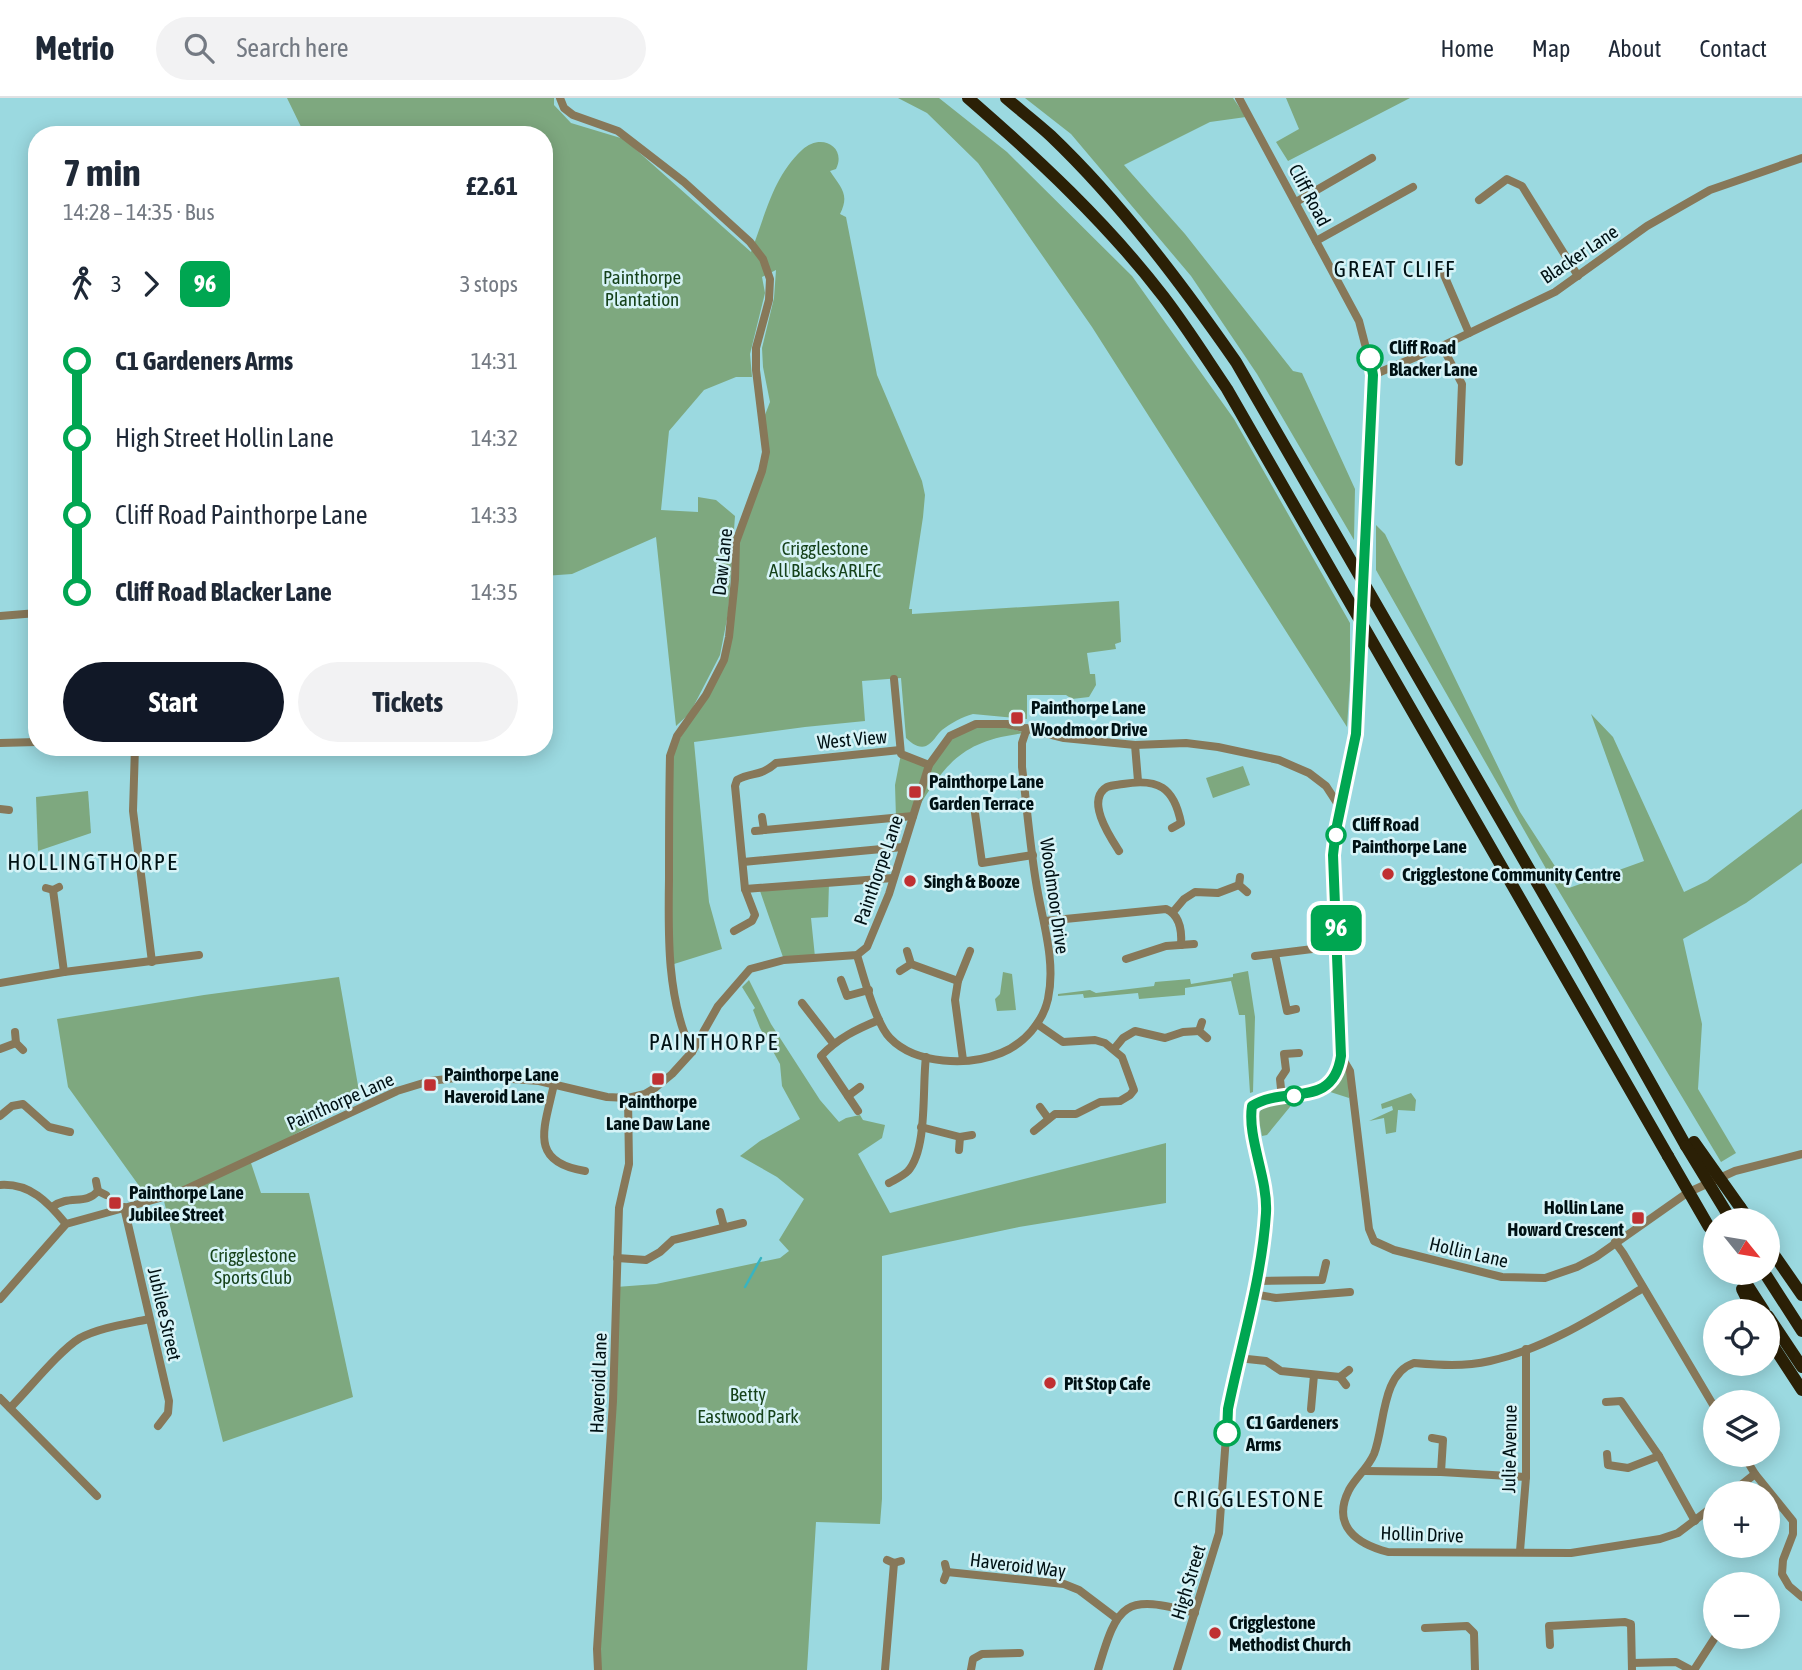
<!DOCTYPE html>
<meta charset="utf-8">
<style>
body{margin:0;font-family:"Asap Condensed",sans-serif;background:#f2f2f3;color:#1f2937;height:100vh;display:flex;flex-direction:column;font-size:26px;white-space:nowrap}
*{box-sizing:border-box;margin:0}
p{font-size:23px;color:#747a83}
.icon{flex:none;width:38px;height:38px;fill:none;stroke:currentColor;stroke-width:2;stroke-linecap:round;stroke-linejoin:round}
.map{position:relative;flex:1;overflow:hidden}
.details{position:absolute;left:28px;top:28px;width:525px;height:630px;display:flex;flex-direction:column;background:#fff;border-radius:28px;box-shadow:0 4px 18px #0003}
.details>*{flex:none}
.badge{padding:0 14px;border-radius:10px;font-size:24px;line-height:46px}
.needle{width:46px;rotate:120deg}
.tools{position:absolute;left:1703px;top:1110px;display:grid;gap:14px}
.tools a{display:grid;place-items:center;width:77px;height:77px;border-radius:50%;background:#fff;box-shadow:0 4px 18px #0003;font-size:35px}
.map>.badge{position:absolute;translate:-50% -50%;box-shadow:0 0 0 4px #fff}
.legs{display:flex;align-items:center;gap:10px;height:77px;padding:0 35px;font-size:23px}
.legs p{margin-inline-start:auto}
.summary{display:flex;align-items:center;justify-content:space-between;height:119px;padding:0 35px}
h1{font-size:38px;font-weight:700;line-height:52px}
.cta{display:flex;gap:14px;margin-top:auto;padding:14px 35px}
.cta a{flex:1;height:80px;border-radius:42px;background:#111827;color:#fff;font-size:28px;font-weight:700;line-height:80px;text-align:center}
.cta a+a{background:#f2f2f3;color:#1f2937}
ul{padding:0 35px;list-style:none}
li{display:flex;align-items:center;gap:24px;height:77px;font-size:26px}
li i{display:grid;place-items:center;width:10px;height:100%;margin:0 9px;background:currentColor}
li i::after{content:'';width:18px;height:18px;margin:-9px;border:5px solid;border-radius:50%;background:#fff}
li p{margin-inline-start:auto}
li:first-child i{background:linear-gradient(#0000 50%,currentColor 0)}
li:last-child i{background:linear-gradient(currentColor 50%,#0000 0)}
header{display:flex;align-items:center;gap:42px;box-sizing:border-box;height:98px;padding:0 35px;background:#fff;border-bottom:2px solid #e0e1e3}
header strong{font-size:33px}
nav{display:flex;gap:38px;margin-inline-start:auto;font-size:24px}
.search{width:490px;height:63px;background:#f2f2f3;display:flex;align-items:center;gap:18px;box-sizing:border-box;padding:0 24px;border-radius:38px;color:#747a83;font-size:26px}
.map>svg:first-child{display:block}
</style>
<header>
<strong>Metrio</strong>
<div class="search"><svg class="icon" aria-label="search" viewBox="0 0 24 24"><circle cx="10" cy="10" r="6"/><path d="M15 15l6 6"/></svg>Search here</div>
<nav><a>Home</a><a>Map</a><a>About</a><a>Contact</a></nav>
</header>
<div class="map">
<svg width="1802" height="1572" viewBox="0 0 1802 1572">
<rect width="100%" height="100%" fill="#9bd9e0"/>
<g fill="#7ea87f">
<path d="M287,0H554V7L571,25L624,41L751,154C765,119 772,80 802,52C821,34 847,49 836,71L830,73C841,90 850,96 840,116L846,119L877,277L922,383L925,397L923,419L909,511H912V516L1119,503L1121,544L1115,546L1116,551L1087,555L1090,576H1095L1096,587L1089,599L1072,601L1066,597H1027V621L973,616C962,619 951,625 942,632C937,636 933,645 926,648C919,651 911,645 906,640L901,580L862,583L865,623L805,629L694,644L709,804L722,851L674,866L668,810L670,658L724,562L735,457L762,373L763,322L770,304L763,269L762,250L774,200L776,172L762,179L765,195L750,256L752,279H736L704,292L669,333L661,412L698,414V399L716,402L735,418L728,516L720,557L690,615L676,628L656,439L572,476L544,478V37H305Z"/>
<polygon points="898,0 939,0 1007,54 1132,178 1234,321 1350,525 1350,582 1347,629 1092,229 978,65 927,15"/>
<polygon points="1025,0 1233,0 1246,19 1210,24 1124,67 1185,136 1293,273 1302,275 1355,391 1354,442 1257,276 1191,178 1071,36"/>
<polygon points="1286,0 1410,0 1288,63 1276,44 1299,31"/>
<polygon points="1376,427 1385,436 1520,714 1569,790 1644,763 1591,616 1613,639 1684,794 1707,783 1802,711 1802,765 1746,805 1683,841 1702,926 1698,991 1736,1055 1721,1064 1557,790 1376,472"/>
<path d="M987,624L1026,635C961,642 945,666 913,718L896,720L895,687L901,656L929,667L950,638Z"/>
<polygon points="1243,668 1250,687 1213,700 1206,680"/>
<polygon points="88,693 91,735 38,753 36,699"/>
<polygon points="829,785 828,819 811,820 815,859 784,862 759,790"/>
<polygon points="1248,873 1255,919 1253,994 1250,995 1245,917 1239,917 1231,883 1185,890 1185,897 1139,901 1138,895 1084,900 1083,896 1058,898 1058,896 1090,892 1096,895 1154,888 1155,884 1190,881 1191,886 1233,879 1233,876"/>
<polygon points="1003,874 1012,876 1016,912 997,913 995,901 1000,896"/>
<polygon points="339,879 360,999 250,1062 261,1095 309,1095 353,1299 223,1344 163,1099 150,1103 68,989 57,921 204,897"/>
<polygon points="749,882 771,926 820,1002 839,1024 846,1020 860,1017 863,1022 885,1027 882,1040 858,1056 890,1115 1166,1045 1166,1105 1019,1129 882,1158 882,1401 880,1426 816,1424 807,1572 598,1572 616,1189 656,1186 780,1160 789,1153 779,1142 804,1101 777,1079 740,1058 760,1043 800,1021 782,988 780,966 760,930 753,912 755,910 742,889"/>
<polygon points="1341,958 1348,977 1349,1000 1321,991 1328,987"/>
<polygon points="1411,995 1416,1002 1415,1013 1398,1012 1396,1034 1386,1036 1384,1020 1369,1023 1393,1012 1392,1008 1382,1011 1381,1006"/>
<path d="M1294,1004L1267,1037L1262,1038L1258,1017C1264,1003 1281,1005 1294,1004Z"/>
</g>
<g fill="none" stroke-linecap="round" stroke-linejoin="round">
<polyline stroke="#38b4c1" stroke-width="2.5" points="745,1189 761,1160"/>
<g stroke="#877859" stroke-width="8">
<path d="M560,0L564,10L573,17L618,33L684,84L750,144L763,161L770,181L769,202L756,250V272L766,354L762,373L736,444L735,481L729,539L724,562L706,597L677,638L670,658C669,699 669,740 669,781C668,838 667,902 692,954"/>
<polyline points="1239,0 1359,223 1373,277 1366,406"/>
<polyline points="1479,102 1507,81 1522,88 1578,178"/>
<polyline points="1296,104 1372,60"/>
<polyline points="1316,143 1413,89"/>
<polyline points="1441,170 1469,235"/>
<polyline points="1442,248 1462,286 1459,364"/>
<polyline points="1373,277 1442,248 1555,194 1647,128 1710,92 1802,60"/>
<polyline points="0,518 37,515"/>
<polyline points="894,581 901,656 929,667"/>
<polyline points="0,645 37,644"/>
<polyline points="1135,647 1138,683"/>
<polyline points="135,649 133,713 152,864"/>
<polyline points="189,649 192,649"/>
<polyline points="0,711 9,712"/>
<polyline points="975,715 982,765 1033,757"/>
<polyline points="762,719 764,732"/>
<polyline points="755,733 913,718"/>
<path d="M1119,753C1110,739 1085,702 1107,689C1112,687 1117,687 1123,686C1158,680 1174,689 1181,725L1172,730"/>
<polyline points="743,764 903,749"/>
<polyline points="1240,779 1239,787 1247,794"/>
<polyline points="46,790 53,792 59,789"/>
<polyline points="745,791 893,780"/>
<polyline points="53,792 64,874"/>
<polyline points="1173,814 1184,801 1195,794 1218,795 1239,787"/>
<path d="M1045,823L1166,811C1180,817 1182,833 1181,847"/>
<path d="M734,833L752,823L755,817L745,791L735,688L737,682C752,673 759,680 776,665L900,652"/>
<polyline points="1275,856 1287,913 1296,911"/>
<path d="M857,857C863,877 876,926 890,940C916,967 969,968 1001,955C1024,946 1043,924 1048,901C1056,864 1043,825 1037,790C1030,750 1027,709 1022,669V645L1027,630"/>
<polyline points="1255,858 1337,848"/>
<polyline points="1126,861 1166,848 1194,846"/>
<polyline points="911,866 958,883"/>
<polyline points="900,873 911,866 907,853"/>
<polyline points="841,882 847,898 869,892"/>
<polyline points="0,885 64,874 199,857"/>
<polyline points="802,905 833,945"/>
<polyline points="1202,924 1199,933 1207,940"/>
<polyline points="15,934 16,945 23,952"/>
<polyline points="0,951 16,945"/>
<polyline points="1114,951 1123,940 1135,933 1165,940 1183,934 1199,933"/>
<polyline points="1341,958 1350,973 1369,1131 1374,1143 1394,1152 1502,1179 1545,1180 1577,1169 1596,1159 1687,1095 1735,1073 1802,1056"/>
<polyline points="963,962 955,902 958,883 970,853"/>
<path d="M554,986C545,1029 527,1064 585,1073"/>
<polyline points="848,998 860,989"/>
<polyline points="1282,1000 1280,981 1286,972 1284,956 1299,955"/>
<polyline points="1040,1009 1048,1020"/>
<path d="M858,1013L821,958C838,940 857,931 879,922"/>
<polyline points="0,1018 12,1008 23,1006 49,1029 70,1034"/>
<polyline points="921,1029 960,1039 972,1037"/>
<polyline points="1034,1033 1055,1016 1076,1016 1100,1004 1120,1003 1130,997 1134,992 1122,959 1105,945 1095,942 1063,944 1037,926"/>
<polyline points="959,1052 960,1039"/>
<polyline points="96,1083 98,1093 106,1097"/>
<path d="M889,1085C896,1081 903,1078 908,1073C928,1051 922,988 926,959"/>
<path d="M0,1087C30,1085 48,1104 66,1126"/>
<path d="M52,1109C70,1096 85,1108 98,1093"/>
<polyline points="124,1109 169,1303 168,1315 158,1328"/>
<polyline points="720,1114 724,1129"/>
<polyline points="1615,1144 1623,1155 1715,1310"/>
<polyline points="617,1160 646,1162 660,1154 673,1142 743,1125"/>
<polyline points="1255,1183 1322,1182 1326,1165"/>
<path d="M1643,1190C1595,1219 1545,1251 1490,1263C1464,1269 1439,1267 1414,1265C1381,1276 1385,1328 1374,1356C1368,1370 1356,1379 1349,1392C1331,1428 1357,1446 1388,1454L1571,1455L1660,1441L1678,1435L1715,1407"/>
<polyline points="1253,1196 1276,1200 1350,1194"/>
<polyline points="0,1201 66,1126 178,1095 397,993 430,983 472,978 539,983 607,999 628,1000 645,996 655,990 672,976 692,954 718,908 750,871 784,862 857,857 867,849 889,796 929,667 950,638 976,626 1007,626 1064,640 1135,647 1186,645 1218,649 1279,662 1309,675 1326,688 1341,711"/>
<polyline points="1238,1260 1266,1263 1281,1273 1340,1279"/>
<polyline points="1346,1287 1340,1279 1349,1272"/>
<polyline points="0,1300 97,1398"/>
<polyline points="1606,1304 1621,1303 1659,1358 1695,1423"/>
<path d="M10,1310C28,1292 60,1252 80,1240C101,1229 127,1226 149,1221"/>
<polyline points="1311,1311 1314,1277"/>
<polyline points="1432,1340 1443,1342 1441,1374"/>
<polyline points="1607,1356 1608,1367 1628,1370 1659,1358"/>
<polyline points="1743,1356 1755,1376 1793,1423 1793,1436 1783,1462 1782,1476 1789,1488 1802,1499"/>
<polyline points="1365,1373 1441,1374 1526,1379"/>
<polyline points="1731,1395 1755,1376"/>
<polyline points="1520,1453 1526,1379 1526,1251"/>
<polyline points="887,1462 894,1465 901,1463"/>
<polyline points="947,1474 1064,1486 1079,1492 1116,1520"/>
<polyline points="944,1482 947,1474 945,1466"/>
<polyline points="1425,1530 1467,1528 1474,1535 1475,1572"/>
<polyline points="1550,1547 1549,1528 1625,1524 1631,1526 1632,1572"/>
<polyline points="1632,1565 1676,1564 1691,1572"/>
<polyline points="598,1572 597,1551 613,1303 619,1110 629,1066 628,1000"/>
<polyline points="885,1572 894,1465"/>
<polyline points="971,1572 973,1561 982,1556 1020,1555"/>
<path d="M1098,1572C1118,1504 1124,1496 1195,1515"/>
<path d="M1177,1572L1219,1435L1228,1311L1263,1139C1265,1120 1267,1102 1264,1084C1261,1059 1248,1033 1252,1008L1266,1002L1314,994L1334,981L1340,966L1341,932L1333,757L1336,732L1356,637L1361,564"/>
<polyline points="1694,1572 1716,1538"/>
</g>
<g stroke="#2b2006" stroke-width="12">
<path d="M968,0C1037,60 1107,125 1163,198C1186,228 1206,260 1227,291L1668,1058"/>
<path d="M1006,0C1021,13 1037,25 1051,38C1121,105 1181,185 1236,264L1577,854L1686,1048"/>
<polyline points="1740,1109 1749,1122"/>
<polyline points="1768,1148 1802,1197"/>
<polyline points="1739,1174 1764,1213"/>
<polyline points="1764,1174 1802,1233"/>
<polyline points="1742,1191 1753,1213"/>
<polyline points="1768,1218 1802,1269"/>
<polyline points="1768,1240 1802,1292"/>
</g>
<polyline stroke="#877859" stroke-width="8" points="1361,564 1366,406"/>
<g stroke="#2b2006" stroke-width="12">
<polyline points="1694,1044 1740,1109"/>
<polyline points="1686,1048 1728,1117"/>
<polyline points="1668,1058 1709,1129"/>
</g>
</g>
<g fill="none" stroke-linecap="round" stroke-linejoin="round">
<g stroke="#fff" stroke-width="16">
<path id="line-1" d="M1227,1335L1228,1311C1241,1247 1262,1180 1266,1115C1268,1080 1247,1040 1252,1008C1284,987 1333,1012 1341,958L1333,757L1336,732L1356,636L1373,277L1370,260"/>
</g>
<use href="#line-1" stroke="#00a651" stroke-width="10"/>
</g>
<g fill="#fff" stroke="#00a651" stroke-width="3.5">
<circle cx="1370" cy="260" r="12"/>
<circle cx="1336" cy="737" r="9"/>
<circle cx="1294" cy="998" r="9"/>
<circle cx="1227" cy="1335" r="12"/>
</g>
<g fill="#c03032" stroke="#d6f3f7" stroke-width="2.5">
<rect x="1010" y="613" width="14" height="14" rx="3.5"/>
<rect x="908" y="687" width="14" height="14" rx="3.5"/>
<circle cx="1388" cy="776" r="7"/>
<circle cx="910" cy="783" r="7"/>
<rect x="651" y="974" width="14" height="14" rx="3.5"/>
<rect x="423" y="980" width="14" height="14" rx="3.5"/>
<rect x="108" y="1098" width="14" height="14" rx="3.5"/>
<rect x="1631" y="1113" width="14" height="14" rx="3.5"/>
<circle cx="1050" cy="1285" r="7"/>
<circle cx="1215" cy="1535" r="7"/>
</g>
<g text-anchor="middle" stroke-width="5" stroke-linejoin="round" paint-order="stroke">
<g font-size="19" fill="#001114" stroke="#d6f3f7">
<text transform="translate(1310 97) rotate(62)" y="7">Cliff Road</text>
<text transform="translate(1579 156) rotate(-34)" y="7">Blacker Lane</text>
<text transform="translate(722 464) rotate(-84)" y="7">Daw Lane</text>
<text transform="translate(852 641) rotate(-5)" y="7">West View</text>
<text transform="translate(878 772) rotate(-71)" y="7">Painthorpe Lane</text>
<text transform="translate(1055 798) rotate(82)" y="7">Woodmoor Drive</text>
<text transform="translate(340 1003) rotate(-24)" y="7">Painthorpe Lane</text>
<text transform="translate(1469 1154) rotate(13)" y="7">Hollin Lane</text>
<text transform="translate(165 1216) rotate(77)" y="7">Jubilee Street</text>
<text transform="translate(598 1285) rotate(-88)" y="7">Haveroid Lane</text>
<text transform="translate(1509 1351) rotate(-89)" y="7">Julie Avenue</text>
<text transform="translate(1422 1436) rotate(2)" y="7">Hollin Drive</text>
<text transform="translate(1018 1467) rotate(7)" y="7">Haveroid Way</text>
<text transform="translate(1188 1484) rotate(-73)" y="7">High Street</text>
</g>
<g font-size="19" fill="#16421a" stroke="#d6f3f7">
<text x="642" y="186">Painthorpe<tspan x="642" dy="22">Plantation</tspan></text>
<text x="825" y="457">Crigglestone<tspan x="825" dy="22">All Blacks ARLFC</tspan></text>
<text x="253" y="1164">Crigglestone<tspan x="253" dy="22">Sports Club</tspan></text>
<text x="748" y="1303">Betty<tspan x="748" dy="22">Eastwood Park</tspan></text>
</g>
<g font-size="19" font-weight="bold" fill="#001114" stroke="#d6f3f7" text-anchor="start">
<text x="1389" y="256">Cliff Road<tspan x="1389" dy="22">Blacker Lane</tspan></text>
<text x="1352" y="733">Cliff Road<tspan x="1352" dy="22">Painthorpe Lane</tspan></text>
<text x="1246" y="1331">C1 Gardeners<tspan x="1246" dy="22">Arms</tspan></text>
</g>
<g font-size="19" font-weight="bold" fill="#001114" stroke="#d6f3f7" text-anchor="start">
<text x="1031" y="616">Painthorpe Lane<tspan x="1031" dy="22">Woodmoor Drive</tspan></text>
<text x="929" y="690">Painthorpe Lane<tspan x="929" dy="22">Garden Terrace</tspan></text>
<text x="1402" y="783">Crigglestone Community Centre</text>
<text x="924" y="790">Singh &amp; Booze</text>
<text x="444" y="983">Painthorpe Lane<tspan x="444" dy="22">Haveroid Lane</tspan></text>
<text x="658" y="1010" text-anchor="middle">Painthorpe<tspan x="658" dy="22">Lane Daw Lane</tspan></text>
<text x="129" y="1101">Painthorpe Lane<tspan x="129" dy="22">Jubilee Street</tspan></text>
<text x="1624" y="1116" text-anchor="end">Hollin Lane<tspan x="1624" dy="22">Howard Crescent</tspan></text>
<text x="1064" y="1292">Pit Stop Cafe</text>
<text x="1229" y="1531">Crigglestone<tspan x="1229" dy="22">Methodist Church</tspan></text>
</g>
<g font-size="23" letter-spacing="2" fill="#001114" stroke="#d6f3f7">
<text x="1395" y="179">GREAT CLIFF</text>
<text x="93" y="772">HOLLINGTHORPE</text>
<text x="714" y="952">PAINTHORPE</text>
<text x="1249" y="1409">CRIGGLESTONE</text>
</g>
</g>
</svg>
<div class="tools">
<a><svg class="needle" viewBox="-14 -14 28 28"><path d="M0-13l5 13h-10z" fill="#e53935"/><path d="M0 13l5-13h-10z" fill="#747a83"/></svg></a>
<a><svg class="icon" aria-label="locate" viewBox="0 0 24 24"><circle cx="12" cy="12" r="6"/><path d="M12 2v4M12 18v4M2 12h4M18 12h4"/></svg></a>
<a><svg class="icon" aria-label="layers" viewBox="0 0 24 24"><path d="M12 4l9 5-9 5-9-5zM3 14l9 5 9-5"/></svg></a>
<a>+</a>
<a>−</a>
</div>
<b class="badge" style="left:1336px;top:830px;background:#00a651;color:#fff">96</b>
<section class="details">
<div class="summary"><div><h1>7 min</h1><p>14:28 – 14:35 · Bus</p></div><b>£2.61</b></div>
<div class="legs"><svg class="icon" aria-label="walk" viewBox="0 0 24 24"><circle cx="13" cy="4" r="2"/><path d="M13 8l-2 6 4 7M11 14l-3 7M7 12l3-4h3l4 4"/></svg>3<svg class="icon" aria-label="forward" viewBox="0 0 24 24"><path d="M9 5l7 7-7 7"/></svg><b class="badge" style="background:#00a651;color:#fff">96</b><p>3 stops</p></div>
<ul>
<li><i style="color:#00a651"></i><b>C1 Gardeners Arms</b><p>14:31</p></li>
<li><i style="color:#00a651"></i><span>High Street Hollin Lane</span><p>14:32</p></li>
<li><i style="color:#00a651"></i><span>Cliff Road Painthorpe Lane</span><p>14:33</p></li>
<li><i style="color:#00a651"></i><b>Cliff Road Blacker Lane</b><p>14:35</p></li>
</ul>
<div class="cta"><a>Start</a><a>Tickets</a></div>
</section>
</div>
